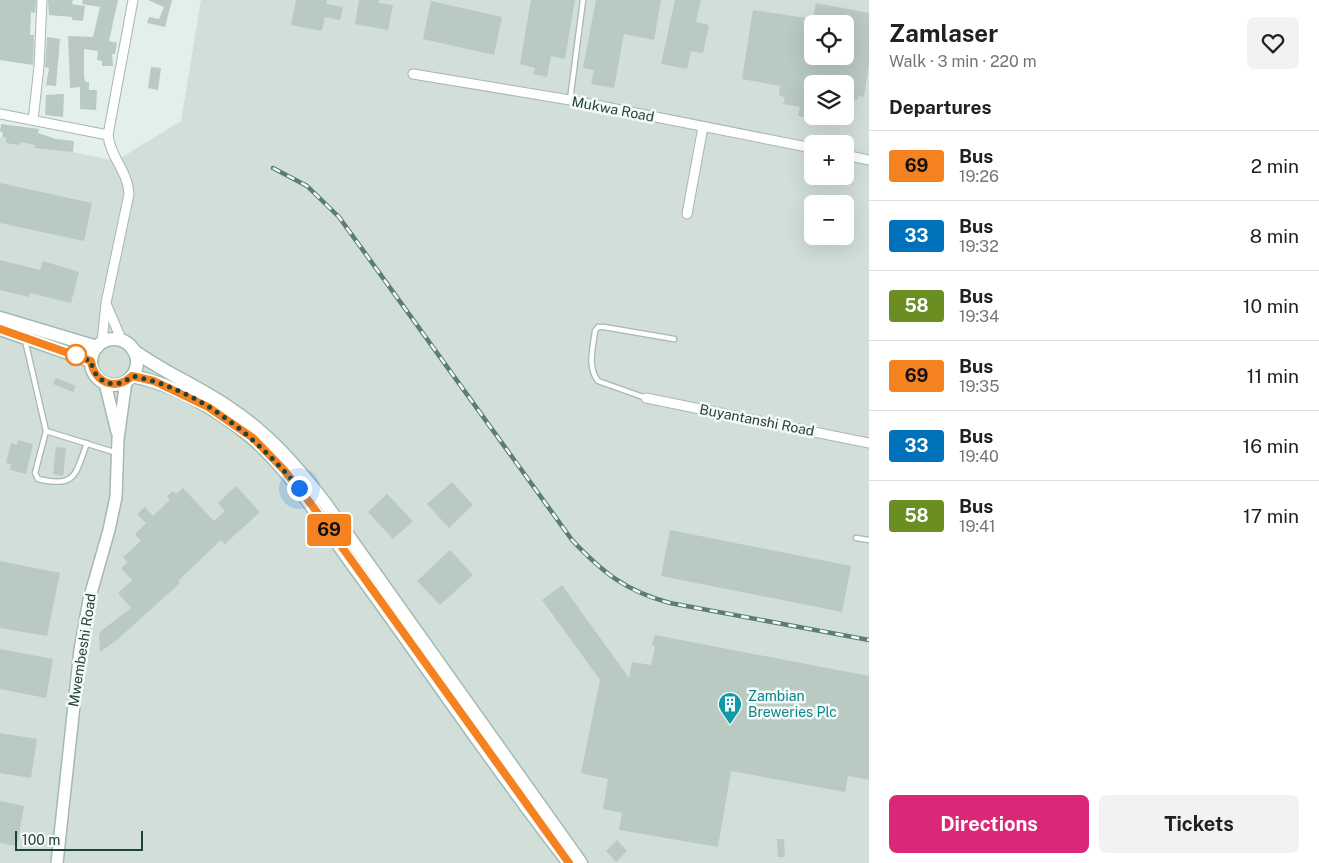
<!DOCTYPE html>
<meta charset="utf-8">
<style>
body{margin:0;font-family:"Public Sans",sans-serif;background:#f2f2f2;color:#202124;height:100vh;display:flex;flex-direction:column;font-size:19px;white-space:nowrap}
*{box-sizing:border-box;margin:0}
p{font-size:16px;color:#757577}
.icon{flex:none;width:28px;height:28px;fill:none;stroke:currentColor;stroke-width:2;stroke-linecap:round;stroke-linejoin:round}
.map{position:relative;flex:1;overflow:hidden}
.side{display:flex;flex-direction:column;background:#fff;width:450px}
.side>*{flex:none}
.badge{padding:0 10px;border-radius:4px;font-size:18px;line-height:32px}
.buttons{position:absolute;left:804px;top:15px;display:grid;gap:10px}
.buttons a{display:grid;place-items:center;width:50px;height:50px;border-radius:8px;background:#fff;box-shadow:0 5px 20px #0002;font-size:25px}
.scale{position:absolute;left:15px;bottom:12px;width:128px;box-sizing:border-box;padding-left:5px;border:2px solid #204339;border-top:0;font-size:14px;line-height:18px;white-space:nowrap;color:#204339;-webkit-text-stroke:4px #f5faf7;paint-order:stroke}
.you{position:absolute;width:25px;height:25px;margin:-12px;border:4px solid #fff;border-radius:50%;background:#1a73e8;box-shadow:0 0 0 8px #1a73e833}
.map>.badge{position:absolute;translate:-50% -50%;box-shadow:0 0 0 2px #fff}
h2{padding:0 20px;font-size:19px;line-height:45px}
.round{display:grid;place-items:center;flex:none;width:52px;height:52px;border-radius:8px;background:#f2f2f2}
.summary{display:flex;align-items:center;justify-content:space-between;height:85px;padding:0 20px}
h1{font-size:24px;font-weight:700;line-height:38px}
.primary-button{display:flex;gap:10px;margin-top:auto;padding:10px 20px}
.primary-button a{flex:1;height:58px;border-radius:8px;background:#db2777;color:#fff;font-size:20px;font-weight:700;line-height:58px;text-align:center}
.primary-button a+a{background:#f2f2f2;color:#202124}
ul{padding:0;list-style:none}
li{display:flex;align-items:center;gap:15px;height:70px;padding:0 20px;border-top:1px solid #e0e0e0}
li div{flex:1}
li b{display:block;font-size:19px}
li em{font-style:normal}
li .badge{min-width:55px;font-weight:700;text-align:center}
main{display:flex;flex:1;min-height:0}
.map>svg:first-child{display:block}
</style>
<main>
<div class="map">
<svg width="869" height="863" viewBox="0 0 869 863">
<rect width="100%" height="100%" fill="#e3efe9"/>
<path fill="#d1dfd8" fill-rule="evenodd" d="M201,0H869V863H0V137L116,161L181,121ZM812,24H845V56H812ZM812,84H845V116H812ZM812,144H845V176H812ZM812,204H845V236H812Z"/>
<g fill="#b8cac2" fill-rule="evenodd">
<polygon points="0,0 36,0 35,13 31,12 30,35 34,35 33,65 0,60"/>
<polygon points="48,0 73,0 72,4 85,6 83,21 72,20 72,17 49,15"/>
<polygon points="83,0 118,0 109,41 117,43 115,54 112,54 113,66 102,66 102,61 97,60 98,51 84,49 84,78 86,82 89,82 89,90 97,90 96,110 80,109 80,87 70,88 68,36 93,37 100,7 82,4"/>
<polygon points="148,0 172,0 165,27 147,23 149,17 159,19 164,7"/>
<polygon points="296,0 327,0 326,4 343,7 340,20 325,17 322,31 291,25"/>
<polygon points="359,0 379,0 379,3 393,5 388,30 355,24"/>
<polygon points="531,0 575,0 565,59 551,56 547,77 533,74 535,68 520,64"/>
<polygon points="596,0 661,0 654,40 624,34 614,88 591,84 594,70 583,68"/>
<polygon points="675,0 701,0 696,22 709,25 703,53 691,51 687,69 661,64"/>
<polygon points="431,1 502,17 494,55 423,39"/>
<path d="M816,3L869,13V65L864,97L859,96L857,100L845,98V84H812V119L798,116L800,107L783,104L785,98L779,95L780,86L742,79L753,10L812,19V23ZM812,24H845V56H812Z"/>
<polygon points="47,37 60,39 56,86 46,85 49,68 45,67"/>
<polygon points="151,67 161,68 158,90 148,88"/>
<polygon points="64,94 63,117 45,115 46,95"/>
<polygon points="1,124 39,129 38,133 56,139 74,141 73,152 34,148 35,145 20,142 19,145 6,143 6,138 2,137 3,132 0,132"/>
<polygon points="0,183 92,203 84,241 0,223"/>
<polygon points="0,260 40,270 43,261 79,272 71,303 30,293 29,297 0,290"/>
<polygon points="56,378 76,386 73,392 53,384"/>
<polygon points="18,440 33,444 26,474 10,470 11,464 6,463 11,443 17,445"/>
<polygon points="56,447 66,448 63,476 53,474"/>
<polygon points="452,482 473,505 449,528 427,504"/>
<polygon points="236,486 260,512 225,544 221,540 178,581 180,583 117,640 100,652 99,635 101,631 131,608 118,593 132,580 121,568 128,562 123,557 141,541 135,534 146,523 137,514 145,507 153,516 170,500 167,496 173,491 176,494 183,488 214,521 225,511 218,503"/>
<polygon points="387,494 413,521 393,539 368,512"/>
<polygon points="670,530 851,566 842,612 661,576"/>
<polygon points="450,550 473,575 440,605 417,581"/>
<polygon points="0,561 60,573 47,636 0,628"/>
<polygon points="562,585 629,678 632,662 651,665 655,646 652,645 655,635 869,676 869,780 848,776 845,792 731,771 718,847 619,830 622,813 603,809 608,779 581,773 600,680 542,600"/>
<polygon points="0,649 53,659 46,698 0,689"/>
<polygon points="0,733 37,739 31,778 0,773"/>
<polygon points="0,801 24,806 17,846 0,843"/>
<polygon points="777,839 784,839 785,857 778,857"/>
<polygon points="617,840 627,851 616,862 606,851"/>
</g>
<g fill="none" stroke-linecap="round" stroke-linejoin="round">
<g stroke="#a5b8b1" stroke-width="7">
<g id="service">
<polyline points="570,100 583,0"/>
<polyline points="25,340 46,431 117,453"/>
<path d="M646,398L598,381C587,367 593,348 595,331L598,327H604L674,339"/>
<path d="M46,431L35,473L38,479C76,488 75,475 87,443"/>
<polyline points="856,538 869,540"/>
</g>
</g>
<g stroke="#a5b8b1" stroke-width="11">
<g id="minor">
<polyline points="413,74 570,100 812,148"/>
<polyline points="0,114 108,135"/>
<polyline points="33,120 39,67 42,0"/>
<polyline points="845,155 869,160"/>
<polyline points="687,214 703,127"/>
<polyline points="107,306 122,341"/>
<path d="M102,342L106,303L129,194C128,171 110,157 108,135L133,0"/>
<polyline points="646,398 869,443"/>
</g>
</g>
<g stroke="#a5b8b1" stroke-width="14">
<g id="tertiary">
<polyline points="105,383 117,432"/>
<polyline points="57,863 80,650 89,600 109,530 116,497 118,439 126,381"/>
</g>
</g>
<g stroke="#a0bcb2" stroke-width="15">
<g id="secondary">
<polyline points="0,318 97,347"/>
<polyline points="0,329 91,361"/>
<circle cx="114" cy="362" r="23"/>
<path d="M133,350C164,373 200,387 231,409C269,434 298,468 325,503L581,863"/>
<path d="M132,376C174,384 218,409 251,437C293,473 320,520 352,564C425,663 493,766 569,863"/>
</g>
</g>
<use href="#service" stroke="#fff" stroke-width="4.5"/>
<use href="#minor" stroke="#fff" stroke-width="9"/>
<use href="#tertiary" stroke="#fff" stroke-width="11"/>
<use href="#secondary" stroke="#fff" stroke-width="12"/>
<g stroke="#5b7e74" stroke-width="4.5">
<path id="rail" d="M273,168L307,186L339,217L572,540C603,573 626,591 670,603L869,640"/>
</g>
<use href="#rail" stroke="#f5faf7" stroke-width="2.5" stroke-dasharray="8" stroke-linecap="butt"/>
</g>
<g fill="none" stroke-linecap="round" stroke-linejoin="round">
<g stroke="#fff" stroke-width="11">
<path id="line" d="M0,329L91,361C94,382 115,392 132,376L154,381L208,407L253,438L284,470L311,504L569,863"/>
</g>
<use href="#line" stroke="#f58220" stroke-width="8"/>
<path stroke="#204339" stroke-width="5" stroke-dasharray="0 9" d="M76,355L73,354L91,361C94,382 115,392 132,376C200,389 255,436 299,488"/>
</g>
<defs>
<g id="building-pin" transform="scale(1.25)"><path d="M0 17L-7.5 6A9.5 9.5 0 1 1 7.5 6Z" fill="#0f9aa8" stroke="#f5faf7"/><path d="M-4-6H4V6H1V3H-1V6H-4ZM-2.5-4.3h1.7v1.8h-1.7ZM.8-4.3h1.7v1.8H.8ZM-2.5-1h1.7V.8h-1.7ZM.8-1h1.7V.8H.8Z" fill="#fff"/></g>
</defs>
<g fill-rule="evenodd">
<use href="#building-pin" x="730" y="704"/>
</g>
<circle fill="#fff" stroke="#f58220" stroke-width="2.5" cx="76" cy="355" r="10"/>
<g text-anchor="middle" stroke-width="5" stroke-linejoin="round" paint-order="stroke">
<g font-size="14" fill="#204339" stroke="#f5faf7">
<text transform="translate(613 109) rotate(11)" y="5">Mukwa Road</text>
<text transform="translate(757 420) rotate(11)" y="5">Buyantanshi Road</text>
<text transform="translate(82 650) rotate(-81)" y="5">Mwembeshi Road</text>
</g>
<g font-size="14" fill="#0d838f" stroke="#f5faf7" text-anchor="start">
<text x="748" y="701">Zambian<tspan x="748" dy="16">Breweries Plc</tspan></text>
</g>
</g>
</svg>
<div class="buttons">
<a><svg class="icon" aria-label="locate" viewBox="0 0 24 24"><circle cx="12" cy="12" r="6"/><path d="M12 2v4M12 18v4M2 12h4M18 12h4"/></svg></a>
<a><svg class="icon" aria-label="layers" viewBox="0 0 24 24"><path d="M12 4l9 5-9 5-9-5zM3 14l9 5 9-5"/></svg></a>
<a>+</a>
<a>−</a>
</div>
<div class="scale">100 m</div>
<div class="you" style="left:299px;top:488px"></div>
<b class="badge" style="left:329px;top:530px;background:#f58220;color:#111">69</b>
</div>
<section class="side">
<div class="summary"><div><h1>Zamlaser</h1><p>Walk · 3 min · 220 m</p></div><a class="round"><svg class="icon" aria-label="heart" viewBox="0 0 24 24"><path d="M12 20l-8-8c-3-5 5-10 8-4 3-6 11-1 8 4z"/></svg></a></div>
<h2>Departures</h2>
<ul>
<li><span class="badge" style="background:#f58220;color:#111">69</span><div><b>Bus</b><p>19:26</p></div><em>2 min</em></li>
<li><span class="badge" style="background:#0072bc;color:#fff">33</span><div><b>Bus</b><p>19:32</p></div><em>8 min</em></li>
<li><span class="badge" style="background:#6b8e23;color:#fff">58</span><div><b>Bus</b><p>19:34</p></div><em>10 min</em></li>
<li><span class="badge" style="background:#f58220;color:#111">69</span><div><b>Bus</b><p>19:35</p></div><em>11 min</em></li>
<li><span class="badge" style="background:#0072bc;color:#fff">33</span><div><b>Bus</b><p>19:40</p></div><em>16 min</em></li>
<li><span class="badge" style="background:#6b8e23;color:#fff">58</span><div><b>Bus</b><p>19:41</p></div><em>17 min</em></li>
</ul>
<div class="primary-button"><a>Directions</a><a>Tickets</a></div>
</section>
</main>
